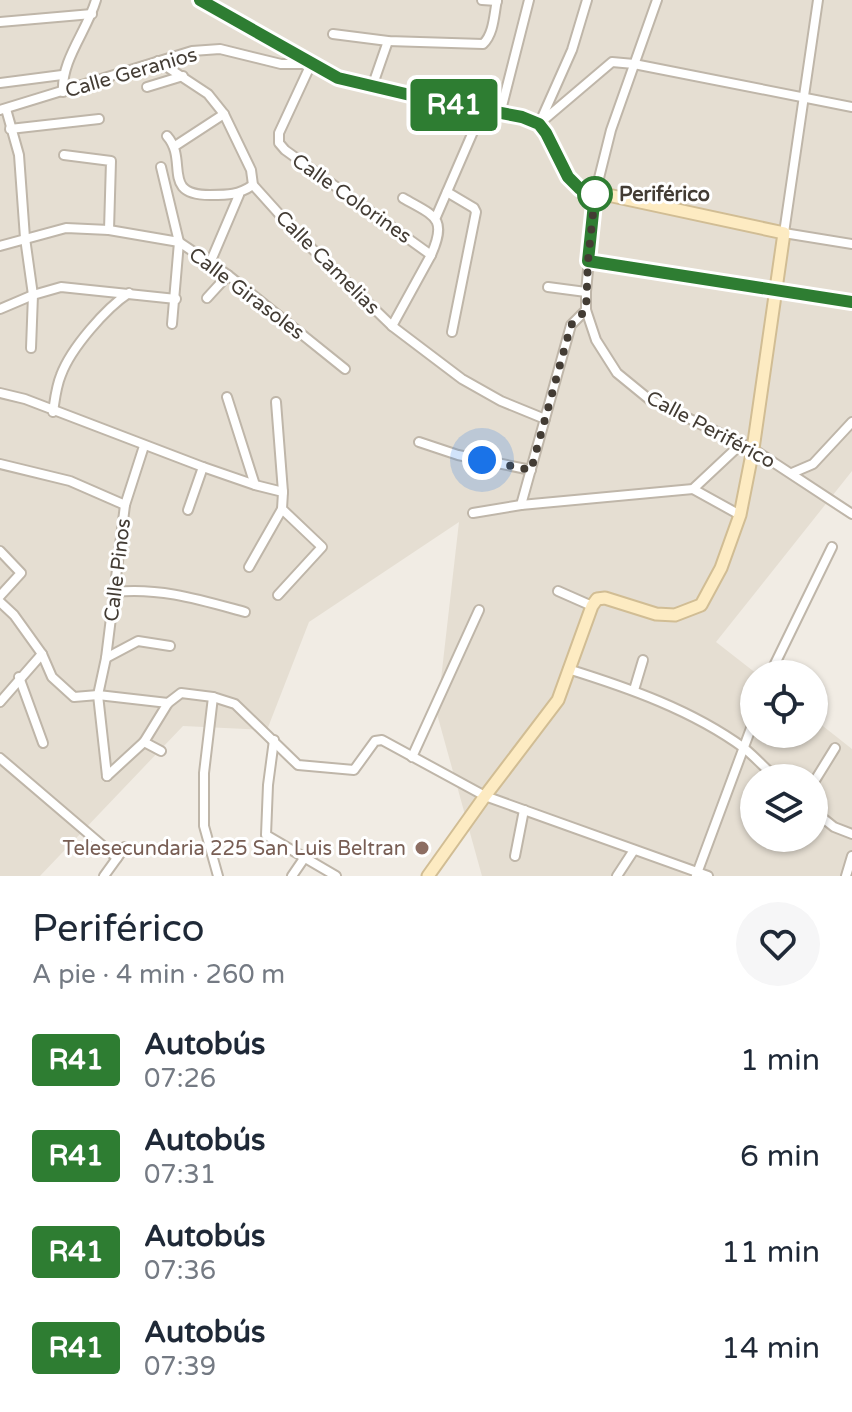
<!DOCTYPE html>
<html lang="es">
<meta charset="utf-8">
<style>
body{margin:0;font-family:"Varela Round",sans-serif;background:#f6f6f7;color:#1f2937;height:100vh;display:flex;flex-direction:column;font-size:30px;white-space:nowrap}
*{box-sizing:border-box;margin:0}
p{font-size:26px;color:#747a83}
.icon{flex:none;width:44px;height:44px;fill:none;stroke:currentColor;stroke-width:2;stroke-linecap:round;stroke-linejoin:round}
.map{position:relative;height:876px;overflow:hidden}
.drawer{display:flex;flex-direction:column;background:#fff;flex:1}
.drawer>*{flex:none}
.badge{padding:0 16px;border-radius:6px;font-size:28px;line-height:52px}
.buttons{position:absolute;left:740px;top:660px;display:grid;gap:16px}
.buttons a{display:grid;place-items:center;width:88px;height:88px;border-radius:50%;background:#fff;box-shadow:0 2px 6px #0004;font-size:40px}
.you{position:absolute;width:40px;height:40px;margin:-20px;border:6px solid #fff;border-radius:50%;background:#1a73e8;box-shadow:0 0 0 12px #1a73e833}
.map>.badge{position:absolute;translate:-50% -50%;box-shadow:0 0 0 4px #fff}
.round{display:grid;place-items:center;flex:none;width:84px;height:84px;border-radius:42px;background:#f6f6f7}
.summary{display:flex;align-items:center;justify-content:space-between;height:136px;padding:0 32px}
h1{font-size:38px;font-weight:600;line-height:60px}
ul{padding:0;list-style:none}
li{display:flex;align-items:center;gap:24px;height:96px;padding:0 32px}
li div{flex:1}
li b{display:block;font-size:30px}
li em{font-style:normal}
li .badge{min-width:88px;font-weight:700;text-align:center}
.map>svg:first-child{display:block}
</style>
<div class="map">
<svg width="852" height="876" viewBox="0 0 852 876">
<rect width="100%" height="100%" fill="#f1ece4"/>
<path fill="#e5ded2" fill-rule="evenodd" d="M0,0H852V471L716,642L757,674H754V734H814V719L852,749V876H482L437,714L459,522L309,622L267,730L183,726L40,876H0ZM754,778H814V838H754Z"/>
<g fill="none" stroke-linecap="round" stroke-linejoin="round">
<g stroke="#bfb6a9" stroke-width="12">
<g id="street">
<polyline points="482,0 497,1"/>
<polyline points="657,0 611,130 595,194 586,292 586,310 596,340 617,373 650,400 753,449 852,514"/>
<polyline points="818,0 784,233 852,244"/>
<polyline points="0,22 92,14"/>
<path d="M333,34L388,41L483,44C494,34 494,14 497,0"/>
<polyline points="158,61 208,94 224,114 251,170 253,185 298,235 392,326 462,379 501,401 545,419"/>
<polyline points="0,83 62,75"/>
<polyline points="147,87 183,76"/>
<polyline points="372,87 388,41"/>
<path d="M63,92C61,60 87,31 96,0"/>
<polyline points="6,109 19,155 25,238 33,295 31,348"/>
<polyline points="0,110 192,51 220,49 281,64 311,64 279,133 279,143 285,150 431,255 392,326"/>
<polyline points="500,114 529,0"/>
<polyline points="540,122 572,50 587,0"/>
<polyline points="539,124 612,62 634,64 852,107"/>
<polyline points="10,129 99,119"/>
<path d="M167,136C189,161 160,195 210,195C229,195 238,195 253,185"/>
<polyline points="175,146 224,114"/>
<polyline points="64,155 111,161 109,230"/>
<polyline points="161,167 179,242 172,324"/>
<polyline points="447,192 474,208 476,212 452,332"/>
<path d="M403,198C434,216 448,217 431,255"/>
<polyline points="436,217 482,111"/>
<polyline points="0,246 66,228 109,230 179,242 228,275 345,369"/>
<polyline points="588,261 852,302"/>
<polyline points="210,263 239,195"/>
<polyline points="548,287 586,292"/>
<polyline points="207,298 228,275"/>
<polyline points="0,309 33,295 61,287 176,299"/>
<polyline points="0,393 25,399 203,467 255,485 283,492 282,509 322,547 278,595"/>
<polyline points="227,397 255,485"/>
<polyline points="276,402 283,492"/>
<path d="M53,412C55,399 56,387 61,375C71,348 106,308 129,293"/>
<polyline points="419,442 458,455 531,470"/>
<polyline points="0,464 70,481 125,505"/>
<polyline points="792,473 813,464 852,422"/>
<polyline points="693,489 740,515"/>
<polyline points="521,505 571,325 586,310"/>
<polyline points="188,510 203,467"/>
<polyline points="473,513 521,505 693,489 741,444"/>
<polyline points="0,551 21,573 0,596"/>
<polyline points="249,567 282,509"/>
<polyline points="558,591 592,606"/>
<path d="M114,592C160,587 201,600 245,612"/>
<polyline points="0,602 14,615 42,654 52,677 74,697 98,695 168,703"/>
<polyline points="106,658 138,641 170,646"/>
<path d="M568,669C629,688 692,710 744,748C755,757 765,768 776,778"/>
<polyline points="770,674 832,547"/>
<polyline points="19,677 43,743"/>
<polyline points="634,690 643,660"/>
<polyline points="213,697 204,773 204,826 218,876"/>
<polyline points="0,702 42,654"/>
<polyline points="274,740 268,785 266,835 336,876"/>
<polyline points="161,751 144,742 168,703 181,693 213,697 235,704 298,765 354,770 375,741 382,740 485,796 708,876"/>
<polyline points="412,757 479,610"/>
<polyline points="0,758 117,858"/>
<polyline points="107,776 98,695 106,658 125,505 144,446"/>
<polyline points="107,776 144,742"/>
<polyline points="814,782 835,748"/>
<polyline points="814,811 834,827 852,834"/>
<polyline points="515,856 524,810"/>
<polyline points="104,876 125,847"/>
<polyline points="292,876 305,857"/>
<polyline points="617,876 634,850"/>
<polyline points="696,876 754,720"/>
<polyline points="846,876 852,856"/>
</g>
</g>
<g stroke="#d1bd94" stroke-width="15">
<polyline id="secondary" points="200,0 338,78 482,111 522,117 539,124 546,133 568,177 580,189 784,233 753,449 740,515 721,568 701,605 675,615 656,614 605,598 597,599 592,606 558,700 485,796 428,876"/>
</g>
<use href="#street" stroke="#fff" stroke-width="8"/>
<use href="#secondary" stroke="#fdebc2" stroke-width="11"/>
</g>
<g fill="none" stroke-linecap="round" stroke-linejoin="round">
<g stroke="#fff" stroke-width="18">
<polyline id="line" points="200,0 338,78 427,99 522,117 539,124 546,133 568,177 580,189 595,194 588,261 852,302"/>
</g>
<use href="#line" stroke="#2e7d32" stroke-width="12"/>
<polyline stroke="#433c34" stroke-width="8" stroke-dasharray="0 14.4" points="482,460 531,470 571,325 586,310 588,261 595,194"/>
</g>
<circle fill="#fff" stroke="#2e7d32" stroke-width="4" cx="595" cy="194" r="16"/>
<circle fill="#8d6e63" stroke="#fff" stroke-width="3" cx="422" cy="848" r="8"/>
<g text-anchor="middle" stroke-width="6" stroke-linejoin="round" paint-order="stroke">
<g font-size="20" fill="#433c34" stroke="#fff">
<text transform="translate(131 72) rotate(-16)" y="7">Calle Geranios</text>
<text transform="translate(352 198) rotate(35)" y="7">Calle Colorines</text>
<text transform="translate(328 262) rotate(45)" y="7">Calle Camelias</text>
<text transform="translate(247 293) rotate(37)" y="7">Calle Girasoles</text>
<text transform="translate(711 429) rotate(28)" y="7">Calle Periférico</text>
<text transform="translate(117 570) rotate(-83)" y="7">Calle Pinos</text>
</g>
<g font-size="20" font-weight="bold" fill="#433c34" stroke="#fff" text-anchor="start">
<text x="619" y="201">Periférico</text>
</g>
<g font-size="20" fill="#785e54" stroke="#fff" text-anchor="end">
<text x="406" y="855">Telesecundaria 225 San Luis Beltran</text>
</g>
</g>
</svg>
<div class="buttons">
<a><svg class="icon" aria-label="locate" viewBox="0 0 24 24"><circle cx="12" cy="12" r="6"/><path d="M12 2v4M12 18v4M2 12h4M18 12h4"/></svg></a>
<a><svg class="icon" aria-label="layers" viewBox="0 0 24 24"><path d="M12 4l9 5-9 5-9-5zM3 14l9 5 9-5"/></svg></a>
</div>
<div class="you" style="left:482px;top:460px"></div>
<b class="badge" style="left:454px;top:105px;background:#2e7d32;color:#fff">R41</b>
</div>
<section class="drawer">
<div class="summary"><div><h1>Periférico</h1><p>A pie · 4 min · 260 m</p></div><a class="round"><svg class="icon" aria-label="heart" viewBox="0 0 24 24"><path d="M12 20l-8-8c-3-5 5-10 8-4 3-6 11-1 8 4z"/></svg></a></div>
<ul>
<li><span class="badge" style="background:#2e7d32;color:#fff">R41</span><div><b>Autobús</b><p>07:26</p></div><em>1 min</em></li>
<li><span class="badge" style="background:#2e7d32;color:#fff">R41</span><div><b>Autobús</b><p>07:31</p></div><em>6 min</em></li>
<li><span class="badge" style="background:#2e7d32;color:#fff">R41</span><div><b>Autobús</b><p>07:36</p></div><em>11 min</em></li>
<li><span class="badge" style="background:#2e7d32;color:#fff">R41</span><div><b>Autobús</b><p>07:39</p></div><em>14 min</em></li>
</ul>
</section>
